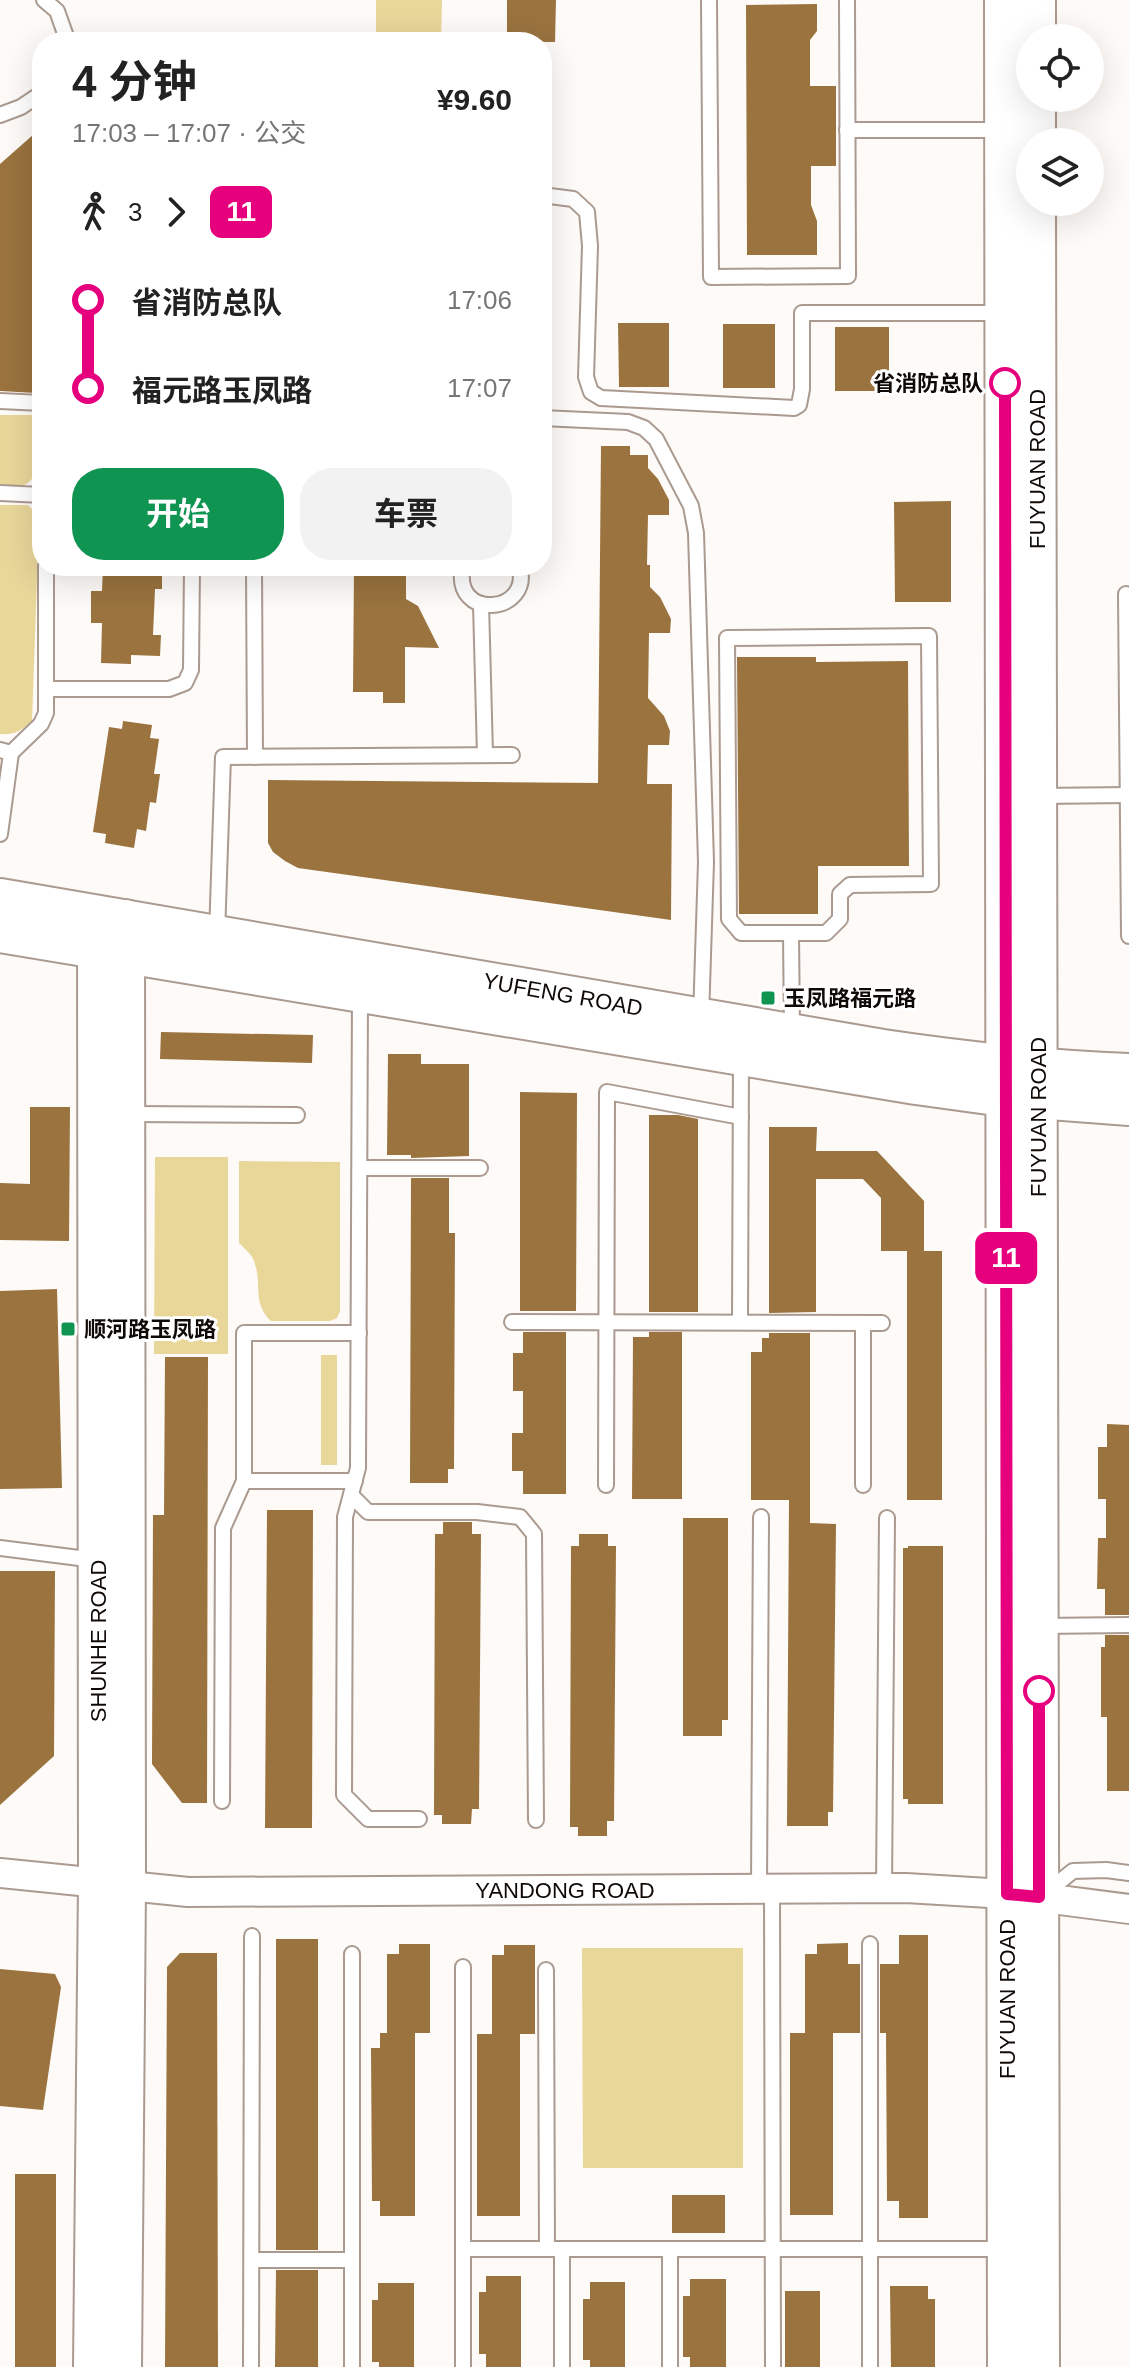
<!DOCTYPE html>
<html lang="zh">
<meta charset="utf-8">
<style>
body{margin:0;font-family:Arial,"Noto Sans SC",sans-serif;background:#f2f2f2;color:#222;height:100vh;display:flex;flex-direction:column;font-size:30px;white-space:nowrap}
*{box-sizing:border-box;margin:0}
p{font-size:26px;color:#767676}
.icon{flex:none;width:44px;height:44px;fill:none;stroke:currentColor;stroke-width:2;stroke-linecap:round;stroke-linejoin:round}
.map{position:relative;flex:1;overflow:hidden}
.details{position:absolute;left:32px;top:32px;width:520px;height:544px;display:flex;flex-direction:column;background:#fff;border-radius:32px;box-shadow:0 8px 32px #0002}
.details>*{flex:none}
.badge{padding:0 16px;border-radius:12px;font-size:28px;line-height:52px}
.buttons{position:absolute;left:1016px;top:24px;display:grid;gap:16px}
.buttons a{display:grid;place-items:center;width:88px;height:88px;border-radius:50%;background:#fff;box-shadow:0 8px 32px #0002;font-size:40px}
.map>.badge{position:absolute;translate:-50% -50%;box-shadow:0 0 0 4px #fff}
.legs{display:flex;align-items:center;gap:12px;height:88px;padding:0 40px;font-size:26px}
.legs p{margin-inline-start:auto}
.overview{display:flex;align-items:center;justify-content:space-between;height:136px;padding:0 40px}
h1{font-size:44px;font-weight:700;line-height:60px}
.primary-button{display:flex;gap:16px;margin-top:auto;padding:16px 40px}
.primary-button a{flex:1;height:92px;border-radius:32px;background:#109452;color:#fff;font-size:32px;font-weight:700;line-height:92px;text-align:center}
.primary-button a+a{background:#f2f2f2;color:#222}
ul{padding:0 40px;list-style:none}
li{display:flex;align-items:center;gap:28px;height:88px;font-size:30px}
li i{display:grid;place-items:center;width:12px;height:100%;margin:0 10px;background:currentColor}
li i::after{content:'';width:20px;height:20px;margin:-10px;border:6px solid;border-radius:50%;background:#fff}
li p{margin-inline-start:auto}
li:first-child i{background:linear-gradient(#0000 50%,currentColor 0)}
li:last-child i{background:linear-gradient(currentColor 50%,#0000 0)}
.map>svg:first-child{display:block}
</style>
<div class="map">
<svg width="1129" height="2367" viewBox="0 0 1129 2367">
<rect width="100%" height="100%" fill="#fdfaf7"/>
<g fill="#e9d699">
<polygon points="376,0 442,0 441,42 376,42"/>
<path d="M0,415H35C41,430 44,475 26,484C19,488 9,485 0,484Z"/>
<path d="M0,505H28L34,511L38,550L32,721C22,730 15,735 0,734Z"/>
<polygon points="155,1157 228,1157 228,1354 154,1354"/>
<path d="M239,1161L340,1162V1311L337,1318L330,1321H271C252,1303 262,1286 255,1264C253,1255 245,1249 239,1243Z"/>
<rect x="321" y="1355" width="16" height="110"/>
<polygon points="582,1948 743,1948 743,2168 583,2168"/>
</g>
<g fill="#9a733e">
<polygon points="507,0 556,0 555,42 507,42"/>
<polygon points="817,4 817,31 810,40 810,86 836,86 836,166 811,166 811,205 817,221 817,255 747,255 746,5"/>
<polygon points="42,127 42,362 38,362 36,393 0,391 0,164"/>
<polygon points="618,323 669,323 669,387 619,387"/>
<rect x="723" y="324" width="52" height="64"/>
<rect x="835" y="327" width="54" height="64"/>
<polygon points="601,446 630,446 630,455 648,455 648,468 658,479 669,500 669,515 648,515 647,565 650,565 650,587 660,597 671,619 670,633 649,633 648,698 664,716 670,731 669,745 648,745 647,784 672,784 671,920 298,868 285,861 273,852 268,843 268,780 598,783"/>
<polygon points="951,501 951,602 895,602 894,502"/>
<polygon points="103,566 162,566 162,589 155,589 153,635 161,635 160,656 131,655 131,664 101,663 102,623 91,623 91,591 102,591"/>
<polygon points="406,566 406,599 418,606 439,648 405,647 405,703 383,703 383,692 353,692 354,567"/>
<polygon points="737,657 816,657 816,662 908,661 909,866 818,866 818,914 739,914"/>
<polygon points="123,721 152,725 150,738 159,739 154,774 160,774 156,803 150,802 146,831 137,829 134,848 105,843 106,834 93,832 109,727 122,729"/>
<polygon points="161,1032 313,1035 312,1063 160,1059"/>
<polygon points="388,1054 421,1054 421,1064 469,1064 469,1156 411,1158 411,1155 387,1155"/>
<polygon points="520,1092 577,1093 576,1311 520,1311"/>
<polygon points="30,1107 70,1107 69,1241 0,1240 0,1183 30,1184"/>
<polygon points="649,1115 678,1115 698,1119 698,1312 649,1312"/>
<polygon points="769,1127 817,1127 816,1151 877,1151 924,1201 924,1251 942,1251 942,1500 907,1500 907,1251 881,1251 881,1198 863,1179 816,1179 816,1312 769,1313"/>
<polygon points="411,1178 449,1178 449,1233 455,1233 454,1469 448,1469 448,1483 410,1483"/>
<polygon points="57,1289 62,1488 0,1489 0,1291"/>
<polygon points="523,1332 566,1332 566,1494 523,1494 523,1471 512,1471 512,1433 523,1433 523,1391 513,1391 513,1353 523,1353"/>
<polygon points="649,1332 682,1332 682,1499 632,1499 633,1337 649,1337"/>
<polygon points="769,1333 810,1333 810,1523 836,1524 833,1812 828,1812 828,1826 787,1826 789,1500 751,1500 751,1352 762,1352 762,1338 769,1338"/>
<polygon points="165,1357 208,1357 207,1803 182,1803 152,1764 153,1515 164,1515"/>
<polygon points="1107,1424 1129,1425 1129,1615 1105,1615 1105,1589 1097,1589 1098,1538 1106,1538 1106,1499 1098,1499 1098,1447 1107,1447"/>
<polygon points="267,1510 313,1510 312,1828 265,1828"/>
<polygon points="683,1518 728,1518 728,1720 722,1720 722,1736 683,1736"/>
<polygon points="443,1522 472,1522 472,1534 481,1534 479,1809 472,1809 471,1824 442,1824 442,1815 434,1815 435,1534 443,1534"/>
<polygon points="579,1534 608,1534 608,1546 616,1546 614,1821 607,1821 607,1836 578,1836 578,1827 570,1827 571,1546 579,1546"/>
<polygon points="908,1546 943,1546 943,1804 908,1804 908,1799 903,1799 903,1548 908,1548"/>
<polygon points="0,1571 55,1571 54,1756 0,1805"/>
<polygon points="1105,1635 1129,1635 1129,1791 1107,1791 1107,1717 1101,1717 1101,1647 1105,1647"/>
<polygon points="899,1935 928,1935 928,2218 899,2218 899,2201 887,2201 886,2033 880,2033 880,1964 899,1964"/>
<rect x="276" y="1939" width="42" height="311"/>
<polygon points="848,1943 848,1964 860,1964 860,2033 833,2033 833,2215 790,2215 790,2033 805,2033 805,1954 817,1954 817,1944"/>
<polygon points="399,1944 430,1944 430,2033 415,2033 415,2216 380,2216 380,2201 372,2201 371,2048 380,2048 380,2033 387,2033 387,1954 399,1954"/>
<polygon points="504,1945 535,1945 535,2034 520,2034 520,2216 477,2216 477,2034 492,2034 492,1955 504,1955"/>
<polygon points="180,1953 217,1953 218,2367 165,2367 167,1967"/>
<polygon points="0,1969 55,1974 61,1987 43,2110 0,2106"/>
<rect x="15" y="2174" width="41" height="193"/>
<rect x="672" y="2195" width="53" height="38"/>
<polygon points="276,2270 318,2270 318,2367 275,2367"/>
<polygon points="486,2276 521,2276 521,2367 486,2367 486,2354 479,2354 479,2292 486,2292"/>
<polygon points="690,2279 726,2279 726,2367 690,2367 690,2357 683,2357 683,2296 690,2296"/>
<polygon points="590,2282 625,2282 625,2367 590,2367 590,2360 583,2360 583,2299 590,2299"/>
<polygon points="378,2283 414,2283 414,2367 379,2367 379,2362 372,2362 372,2300 378,2300"/>
<polygon points="890,2286 928,2286 928,2299 935,2299 935,2367 891,2367"/>
<rect x="785" y="2291" width="35" height="76"/>
</g>
<g fill="none" stroke-linecap="round" stroke-linejoin="round">
<g stroke="#ab9a90" stroke-width="18">
<g id="lane">
<polyline points="44,0 57,11 68,42"/>
<polyline points="709,0 711,277 848,276 847,0"/>
<polyline points="0,115 21,107 42,93"/>
<polyline points="847,130 1003,130"/>
<polyline points="542,195 573,199 587,212 590,246 586,377 591,392 601,398 794,408 799,405 802,389 802,313 1002,313"/>
<polyline points="0,401 42,403"/>
<polyline points="542,418 628,422 644,428 656,439 691,506 696,533 706,862 701,1018"/>
<polyline points="0,493 42,495"/>
<polyline points="254,566 255,757"/>
<path d="M463,566C451,622 534,614 519,566"/>
<polyline points="1126,594 1129,936"/>
<polyline points="481,604 485,755"/>
<polygon points="929,636 931,884 850,885 840,894 840,919 826,933 741,933 729,919 727,638"/>
<polyline points="46,689 169,689 185,683 191,670 192,566"/>
<polyline points="0,750 11,753 0,834"/>
<polyline points="11,753 41,724 46,713 46,566"/>
<polyline points="1037,796 1129,795"/>
<polyline points="791,933 792,1032"/>
<polyline points="217,935 223,757 512,755"/>
<polyline points="360,994 358,1468 345,1517 344,1795 368,1819 419,1819"/>
<polyline points="126,1114 297,1115"/>
<polyline points="360,1168 480,1168"/>
<polyline points="512,1322 882,1323"/>
<polyline points="740,1322 741,1059"/>
<polyline points="355,1481 244,1481 244,1333 359,1333"/>
<polyline points="606,1485 607,1092 741,1117"/>
<polyline points="863,1485 863,1323"/>
<polyline points="351,1495 368,1512 477,1512 520,1517 534,1534 536,1820"/>
<polyline points="0,1548 95,1560"/>
<polyline points="1039,1626 1129,1625"/>
<polyline points="222,1801 223,1528 244,1481"/>
<polyline points="884,1888 887,1518"/>
<polyline points="759,1889 761,1517"/>
<polyline points="772,1889 773,2367"/>
<polyline points="1043,1895 1073,1871 1106,1870 1129,1873"/>
<polyline points="870,1944 870,2367"/>
<polyline points="463,1967 463,2367"/>
<polyline points="546,1970 547,2249"/>
<polyline points="463,2249 1006,2249"/>
<polyline points="562,2249 562,2367"/>
<polyline points="670,2249 670,2367"/>
<polyline points="252,2260 352,2260"/>
<polyline points="251,2367 252,1936"/>
<polyline points="352,2367 352,1954"/>
</g>
</g>
<g stroke="#ab9a90" stroke-width="32">
<polyline id="street" points="0,1873 188,1892 906,1888 1021,1895 1129,1909"/>
</g>
<g stroke="#ab9a90" stroke-width="42">
<g id="secondary">
<polyline points="1004,0 1007,2367"/>
<polyline points="1036,0 1036,38"/>
<polyline points="1036,98 1036,142"/>
<polyline points="1036,202 1040,2367"/>
<path d="M0,898L883,1049C964,1061 1047,1070 1129,1073"/>
<polyline points="0,933 916,1085 996,1096 1129,1106"/>
<polyline points="93,2367 98,1884 97,915"/>
<polyline points="122,2367 126,1886 125,919"/>
</g>
</g>
<use href="#lane" stroke="#fff" stroke-width="14"/>
<use href="#street" stroke="#fff" stroke-width="28"/>
<use href="#secondary" stroke="#fff" stroke-width="38"/>
</g>
<g fill="none" stroke-linecap="round" stroke-linejoin="round">
<g stroke="#fff" stroke-width="18">
<polyline id="line-1" points="1005,383 1007,1894 1039,1897 1039,1691"/>
</g>
<use href="#line-1" stroke="#e6007e" stroke-width="12"/>
</g>
<g fill="#fff" stroke="#e6007e" stroke-width="4">
<circle cx="1005" cy="383" r="14"/>
<circle cx="1039" cy="1691" r="14"/>
</g>
<g fill="#109452" stroke="#fff" stroke-width="3">
<rect x="760" y="990" width="16" height="16" rx="4"/>
<rect x="60" y="1321" width="16" height="16" rx="4"/>
</g>
<g text-anchor="middle" stroke-width="6" stroke-linejoin="round" paint-order="stroke">
<g font-size="22" font-weight="bold" fill="#100a07" stroke="#fff" text-anchor="end">
<text x="983" y="391">省消防总队</text>
</g>
<g font-size="22" fill="#100a07" stroke="#fff">
<text transform="translate(1037 469) rotate(-90)" y="8">FUYUAN ROAD</text>
<text transform="translate(563 994) rotate(10)" y="8">YUFENG ROAD</text>
<text transform="translate(1038 1117) rotate(-90)" y="8">FUYUAN ROAD</text>
<text transform="translate(98 1641) rotate(-90)" y="8">SHUNHE ROAD</text>
<text x="565" y="1898">YANDONG ROAD</text>
<text transform="translate(1007 1999) rotate(-90)" y="8">FUYUAN ROAD</text>
</g>
<g font-size="22" font-weight="bold" fill="#100a07" stroke="#fff" text-anchor="start">
<text x="784" y="1006">玉凤路福元路</text>
<text x="84" y="1337">顺河路玉凤路</text>
</g>
</g>
</svg>
<div class="buttons">
<a><svg class="icon" aria-label="locate" viewBox="0 0 24 24"><circle cx="12" cy="12" r="6"/><path d="M12 2v4M12 18v4M2 12h4M18 12h4"/></svg></a>
<a><svg class="icon" aria-label="layers" viewBox="0 0 24 24"><path d="M12 4l9 5-9 5-9-5zM3 14l9 5 9-5"/></svg></a>
</div>
<b class="badge" style="left:1006px;top:1258px;background:#e6007e;color:#fff">11</b>
<section class="details">
<div class="overview"><div><h1>4 分钟</h1><p>17:03 – 17:07 · 公交</p></div><b>¥9.60</b></div>
<div class="legs"><svg class="icon" aria-label="walk" viewBox="0 0 24 24"><circle cx="13" cy="4" r="2"/><path d="M13 8l-2 6 4 7M11 14l-3 7M7 12l3-4h3l4 4"/></svg>3<svg class="icon" aria-label="forward" viewBox="0 0 24 24"><path d="M9 5l7 7-7 7"/></svg><b class="badge" style="background:#e6007e;color:#fff">11</b></div>
<ul>
<li><i style="color:#e6007e"></i><b>省消防总队</b><p>17:06</p></li>
<li><i style="color:#e6007e"></i><b>福元路玉凤路</b><p>17:07</p></li>
</ul>
<div class="primary-button"><a>开始</a><a>车票</a></div>
</section>
</div>
